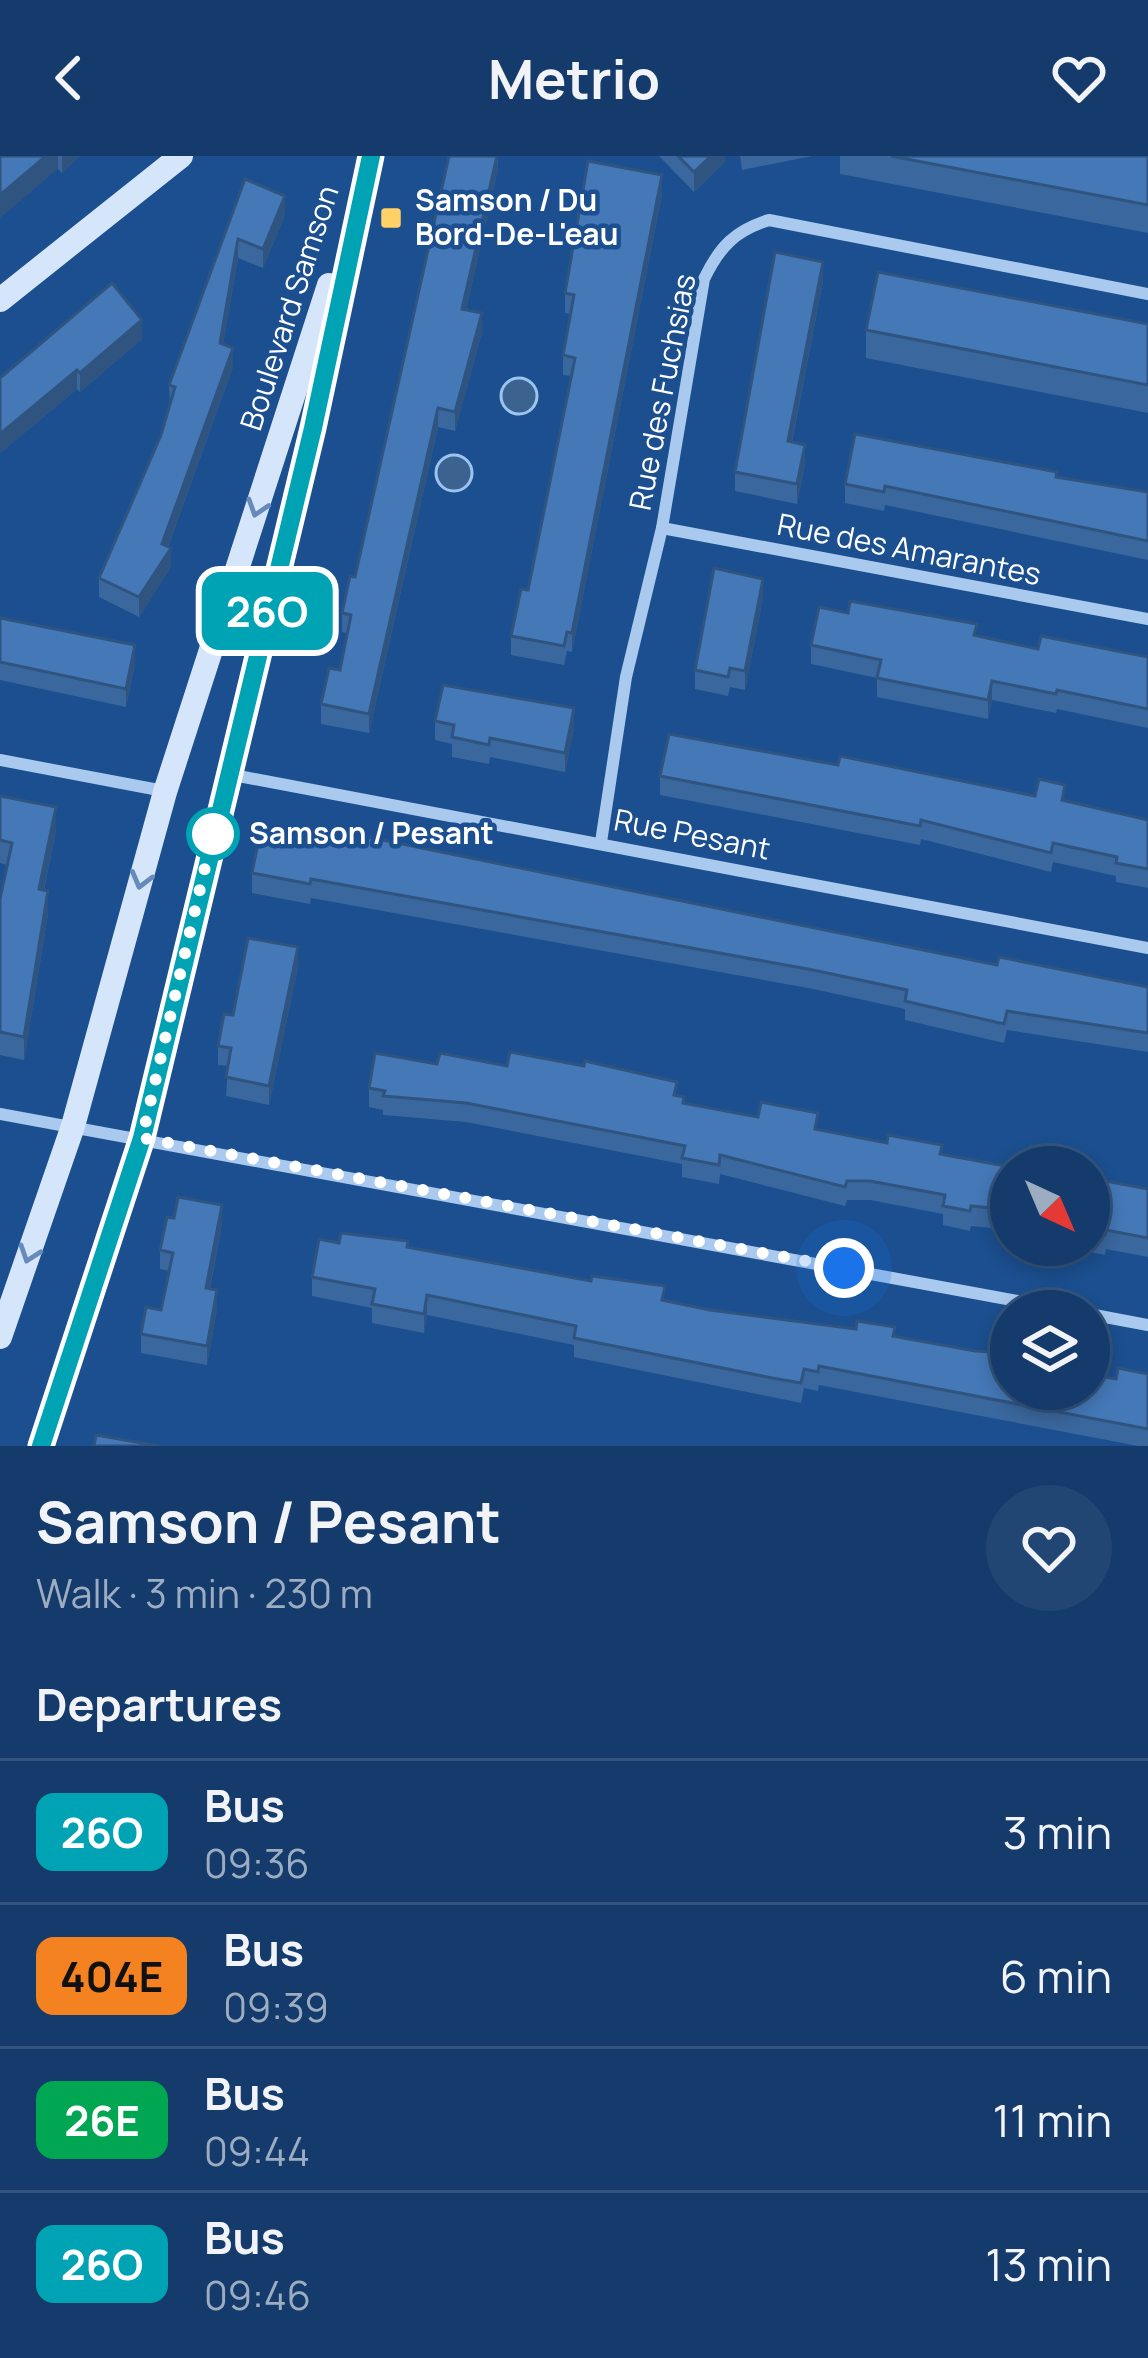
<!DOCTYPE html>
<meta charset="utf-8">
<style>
body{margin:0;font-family:Manrope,sans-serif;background:#214673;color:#f1f3f6;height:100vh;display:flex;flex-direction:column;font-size:45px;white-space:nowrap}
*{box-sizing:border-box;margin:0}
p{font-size:39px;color:#9dadc1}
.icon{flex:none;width:66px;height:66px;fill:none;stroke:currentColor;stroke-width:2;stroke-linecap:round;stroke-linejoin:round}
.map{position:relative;height:1290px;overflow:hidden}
.drawer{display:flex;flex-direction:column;background:#143b6b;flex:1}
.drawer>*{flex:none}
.badge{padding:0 24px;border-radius:18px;font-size:42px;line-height:78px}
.needle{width:78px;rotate:136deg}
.buttons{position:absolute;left:990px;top:990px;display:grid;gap:24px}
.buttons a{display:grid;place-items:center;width:120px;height:120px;border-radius:50%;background:#143b6b;box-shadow:0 6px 18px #0003,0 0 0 3px #33557e;font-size:60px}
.you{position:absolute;width:60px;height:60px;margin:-30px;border:9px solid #fff;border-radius:50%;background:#1a73e8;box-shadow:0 0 0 18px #1a73e833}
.map>.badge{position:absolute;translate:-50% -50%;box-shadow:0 0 0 6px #fff}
h2{padding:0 36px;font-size:45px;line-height:108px}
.round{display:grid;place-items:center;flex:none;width:126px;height:126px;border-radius:63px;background:#214673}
.head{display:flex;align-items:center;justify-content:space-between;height:204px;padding:0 36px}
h1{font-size:57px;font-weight:700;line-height:90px}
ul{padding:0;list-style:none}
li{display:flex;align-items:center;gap:36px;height:144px;padding:0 36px;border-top:3px solid #33557e}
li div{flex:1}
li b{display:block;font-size:45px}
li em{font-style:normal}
li .badge{min-width:132px;font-weight:700;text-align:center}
header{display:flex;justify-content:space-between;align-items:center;height:156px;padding:0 36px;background:#143b6b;font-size:54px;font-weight:700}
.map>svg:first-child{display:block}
</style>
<header><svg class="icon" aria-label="back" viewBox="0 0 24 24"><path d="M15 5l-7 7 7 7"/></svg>Metrio<svg class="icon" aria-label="heart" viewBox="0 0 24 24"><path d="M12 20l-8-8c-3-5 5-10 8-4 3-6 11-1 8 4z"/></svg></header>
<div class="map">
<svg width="1148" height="1290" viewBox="0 0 1148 1290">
<rect width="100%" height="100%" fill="#1b4f8f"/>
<g fill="#3c6290" stroke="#9cc4f0" stroke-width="3">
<circle cx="519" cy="240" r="18"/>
<circle cx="454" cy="317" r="18"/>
</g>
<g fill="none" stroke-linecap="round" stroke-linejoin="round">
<g stroke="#a9c9ee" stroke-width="12">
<polyline points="662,372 1148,463"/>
<polyline points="0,604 164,635"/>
<polyline points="228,618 1148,792"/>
<path d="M601,686L626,521L662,372L704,123C720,90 735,75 769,64L1148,138"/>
<polyline points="0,958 1072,1155"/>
<polyline points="1089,1158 1148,1169"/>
</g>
<g stroke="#d6e6fa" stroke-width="24">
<polyline points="0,144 181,0"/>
<polyline points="0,1181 73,970 165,636 329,129"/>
<polyline points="41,1290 142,982 313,271 371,0"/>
</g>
</g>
<g fill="#3a679d">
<polygon points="0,0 79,0 62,17 58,13"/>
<polygon points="498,0 498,13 466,154 482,176 455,275 438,271 369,577 321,568 321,548 340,514 347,477 342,476 342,457"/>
<polygon points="659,0 725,0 725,5 694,36"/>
<polygon points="740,0 812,0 742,14"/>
<polygon points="840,0 1148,0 1148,77 840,18"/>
<polygon points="245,23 285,59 263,112 238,102 223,188 233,211 168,391 171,411 139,461 99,441 99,422 161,279 170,248 169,229"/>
<polygon points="662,38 572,496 567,495 564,509 511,499 511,480 528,434 572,220 563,219 563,199 570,158 565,157 565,137"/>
<polygon points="823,125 792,286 805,308 797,348 735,335 735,316"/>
<polygon points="1148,168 1148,257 866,202 866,174"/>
<polygon points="142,183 80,236 77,233 0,297 0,222"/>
<polygon points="1057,321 1148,336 1148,404 885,349 884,355 845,347 845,328"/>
<polygon points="763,442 745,534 730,531 728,540 695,533 695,514"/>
<polygon points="848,457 977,480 1038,493 1148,501 1148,572 1057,553 1056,557 992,544 988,563 877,541 877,522 811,508 811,489"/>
<polygon points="0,462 135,508 126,551 0,524"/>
<polygon points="435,565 574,572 565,616 490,601 489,608 452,601 452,588 435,584"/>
<polygon points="660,620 1065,645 1148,664 1148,732 1116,726 1116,720 1053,706 1051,716 921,683 920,689 660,639"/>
<polygon points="0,640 56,674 44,734 48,758 24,904 0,899 0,743 7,709 0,707"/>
<polygon points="261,672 997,809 1148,831 1148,896 1007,874 1004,887 905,864 905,853 813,833 311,742 310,748 252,737 252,717"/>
<polygon points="298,811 269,949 226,940 228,910 218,909 218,890 233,859"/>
<polygon points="437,908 677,940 684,947 1011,1011 1011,1074 971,1070 970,1075 943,1069 943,1058 870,1044 847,1044 845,1050 720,1018 719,1028 682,1021 682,1008 466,966 383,959 383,954 369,951 369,932"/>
<polygon points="1089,1022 1148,1033 1148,1101 1106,1093 1105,1099 1072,1092 1072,1089 1089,1089"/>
<polygon points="222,1068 210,1133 217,1153 207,1209 141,1197 141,1178 161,1154 169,1115 160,1113 160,1094"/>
<polygon points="339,1087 408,1091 710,1154 895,1180 1011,1233 1116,1223 1148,1218 1148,1290 1138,1290 819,1229 818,1235 804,1232 801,1247 574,1201 574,1189 427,1159 424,1177 372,1167 372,1152 312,1140 312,1121"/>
</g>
<g fill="#305480">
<polygon points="46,0 58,0 58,13 0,62 0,39"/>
<polygon points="62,0 79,0 62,17"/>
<polygon points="497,0 498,13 462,172 462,153"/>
<polygon points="711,0 725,0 725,5 694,36 694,16"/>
<polygon points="662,19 662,38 572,496 572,477"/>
<polygon points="285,40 285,59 263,112 263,93"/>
<polygon points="238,83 238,102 220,206 220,187"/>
<polygon points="823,106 823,125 788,304 788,285"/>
<polygon points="482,157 482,176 455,275 455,256"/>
<polygon points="142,164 142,183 80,236 80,217"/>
<polygon points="233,192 233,211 163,404 171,392 171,411 139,461 139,441 162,388"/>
<polygon points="77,214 77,233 0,297 0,278"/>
<polygon points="438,252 438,271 369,577 369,558"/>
<polygon points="805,289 805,308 797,348 797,328"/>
<polygon points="763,423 763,442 745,534 745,515"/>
<polygon points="135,489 135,508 126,551 126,533"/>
<polygon points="992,525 992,544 988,563 988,544"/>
<polygon points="574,552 574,572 565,616 565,597"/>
<polygon points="56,651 56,674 39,756 39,733"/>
<polygon points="48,735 48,758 24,904 24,881"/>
<polygon points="298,791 298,811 269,949 269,930"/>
<polygon points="222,1049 222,1068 206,1151 206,1132"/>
<polygon points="217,1134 217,1153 207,1209 207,1190"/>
<polygon points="427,1139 427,1159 424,1177 424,1158"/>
</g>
<g fill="#4478b7" stroke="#305480" stroke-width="3">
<polygon points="0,0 46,0 0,39"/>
<polygon points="449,0 497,0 462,153 482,157 455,256 438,252 369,558 321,548 329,512 340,514 351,459 342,457 350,420 355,421"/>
<polygon points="678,0 711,0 694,16"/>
<polygon points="891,0 1148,0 1148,49"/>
<polygon points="588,5 662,19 572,477 567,476 564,490 511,480 521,433 528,434 575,202 563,199 574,139 565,137"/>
<polygon points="245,23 285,40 263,93 238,83 220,187 233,192 162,388 171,392 139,441 99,422 161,279 175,231 169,229"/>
<polygon points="775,96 823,106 788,285 805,289 797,328 735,316"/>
<polygon points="878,116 1148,168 1148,229 866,174"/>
<polygon points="112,127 142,164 80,217 77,214 0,278 0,222"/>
<polygon points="855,278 1057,316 1056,321 1148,336 1148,385 885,330 884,336 845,328"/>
<polygon points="714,412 763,423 745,515 730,512 728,521 695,514"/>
<polygon points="850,445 977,468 974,479 1038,493 1041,480 1148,501 1148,553 1057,534 1056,538 992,525 988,544 877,522 881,504 811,489 819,451 848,457"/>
<polygon points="0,462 135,489 126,533 0,506"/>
<polygon points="443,529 574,552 565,597 490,582 489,589 452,581 454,569 435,565"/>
<polygon points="669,578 838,609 840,600 1035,640 1039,623 1065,629 1062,644 1148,664 1148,713 1116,707 1117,701 1053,687 1051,697 921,664 920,670 660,620"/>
<polygon points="0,640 56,651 39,733 48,735 24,881 0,876 0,743 12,687 0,684"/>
<polygon points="261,672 346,686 348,677 997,809 999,801 1148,831 1148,877 1007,855 1004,868 905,845 907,834 813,814 311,723 310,728 252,717"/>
<polygon points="248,782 298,791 269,930 226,921 231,892 218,890 224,858 233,859"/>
<polygon points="510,896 584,910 585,905 677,926 674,939 684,941 683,947 758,961 761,946 818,957 815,973 887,987 888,979 942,989 940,998 1011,1011 1011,1054 971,1050 970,1055 943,1050 945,1039 870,1025 847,1025 845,1031 720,999 719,1009 682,1002 685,990 466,947 383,940 385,935 369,932 375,897 437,908 440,897 507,910"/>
<polygon points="1031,990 1064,996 1061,1011 1018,1011 1019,1004 1028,1006"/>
<polygon points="1089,1022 1148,1033 1148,1082 1106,1074 1105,1079 1089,1076"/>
<polygon points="178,1041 222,1049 206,1132 217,1134 207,1190 141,1178 146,1151 161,1154 173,1097 160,1094 167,1061 174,1062"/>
<polygon points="341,1077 408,1085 407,1091 591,1125 592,1120 665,1130 662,1144 710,1154 856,1173 857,1165 895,1171 893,1180 975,1195 992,1196 993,1189 1011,1193 1011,1233 1089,1233 1089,1218 1116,1223 1118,1212 1148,1218 1148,1273 819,1210 818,1216 804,1213 801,1227 772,1222 574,1182 576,1170 427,1139 424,1158 372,1148 375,1133 312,1121 319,1083 339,1087"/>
<polygon points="96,1279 159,1290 94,1290"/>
</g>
<defs><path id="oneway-chevron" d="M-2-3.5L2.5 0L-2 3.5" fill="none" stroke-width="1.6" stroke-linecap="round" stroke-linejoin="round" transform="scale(3)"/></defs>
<g stroke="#668bba">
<use href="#oneway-chevron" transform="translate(257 352) rotate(108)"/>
<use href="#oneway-chevron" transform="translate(141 724) rotate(105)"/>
<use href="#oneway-chevron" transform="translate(29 1098) rotate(109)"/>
</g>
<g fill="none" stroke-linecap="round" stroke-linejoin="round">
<g stroke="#fff" stroke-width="27">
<polyline id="line" points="41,1290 142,982 313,272 371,0"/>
</g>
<use href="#line" stroke="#00a3b4" stroke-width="18"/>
<polyline stroke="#fff" stroke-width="12" stroke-dasharray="0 21.6" points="213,678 216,664 142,982 844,1112"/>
</g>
<rect fill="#ffd166" stroke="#1b4f8f" stroke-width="4.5" x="379" y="50" width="24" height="24" rx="6"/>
<circle fill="#fff" stroke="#00a3b4" stroke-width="6" cx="213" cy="678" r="24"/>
<g text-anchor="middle" stroke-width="9" stroke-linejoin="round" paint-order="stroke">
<g font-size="30" font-weight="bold" fill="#fff" stroke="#1b4f8f" text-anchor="start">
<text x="415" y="55">Samson / Du<tspan x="415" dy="34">Bord-De-L'eau</tspan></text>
</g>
<g font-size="30" fill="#fff" stroke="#1b4f8f">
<text transform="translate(290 152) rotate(-72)" y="10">Boulevard Samson</text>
<text transform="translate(663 236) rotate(-79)" y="10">Rue des Fuchsias</text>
<text transform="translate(909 394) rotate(11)" y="10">Rue des Amarantes</text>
<text transform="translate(692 679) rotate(11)" y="10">Rue Pesant</text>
</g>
<g font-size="30" font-weight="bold" fill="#fff" stroke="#1b4f8f" text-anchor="start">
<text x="249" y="688">Samson / Pesant</text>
</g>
</g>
</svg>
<div class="buttons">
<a><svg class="needle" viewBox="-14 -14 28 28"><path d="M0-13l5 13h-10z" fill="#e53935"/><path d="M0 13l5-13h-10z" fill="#9dadc1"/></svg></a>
<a><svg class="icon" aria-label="layers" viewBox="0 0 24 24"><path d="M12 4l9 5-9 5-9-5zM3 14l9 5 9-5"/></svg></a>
</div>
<div class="you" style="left:844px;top:1112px"></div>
<b class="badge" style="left:267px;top:455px;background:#00a3b4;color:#fff">26O</b>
</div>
<section class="drawer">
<div class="head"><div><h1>Samson / Pesant</h1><p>Walk · 3 min · 230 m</p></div><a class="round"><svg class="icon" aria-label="heart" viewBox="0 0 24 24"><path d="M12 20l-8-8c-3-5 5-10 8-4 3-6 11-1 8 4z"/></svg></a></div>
<h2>Departures</h2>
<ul>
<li><span class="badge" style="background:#00a3b4;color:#fff">26O</span><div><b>Bus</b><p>09:36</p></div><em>3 min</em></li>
<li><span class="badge" style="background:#f58220;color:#111">404E</span><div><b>Bus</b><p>09:39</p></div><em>6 min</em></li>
<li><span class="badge" style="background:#00a651;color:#fff">26E</span><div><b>Bus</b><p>09:44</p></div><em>11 min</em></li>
<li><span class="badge" style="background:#00a3b4;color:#fff">26O</span><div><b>Bus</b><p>09:46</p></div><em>13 min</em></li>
</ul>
</section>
